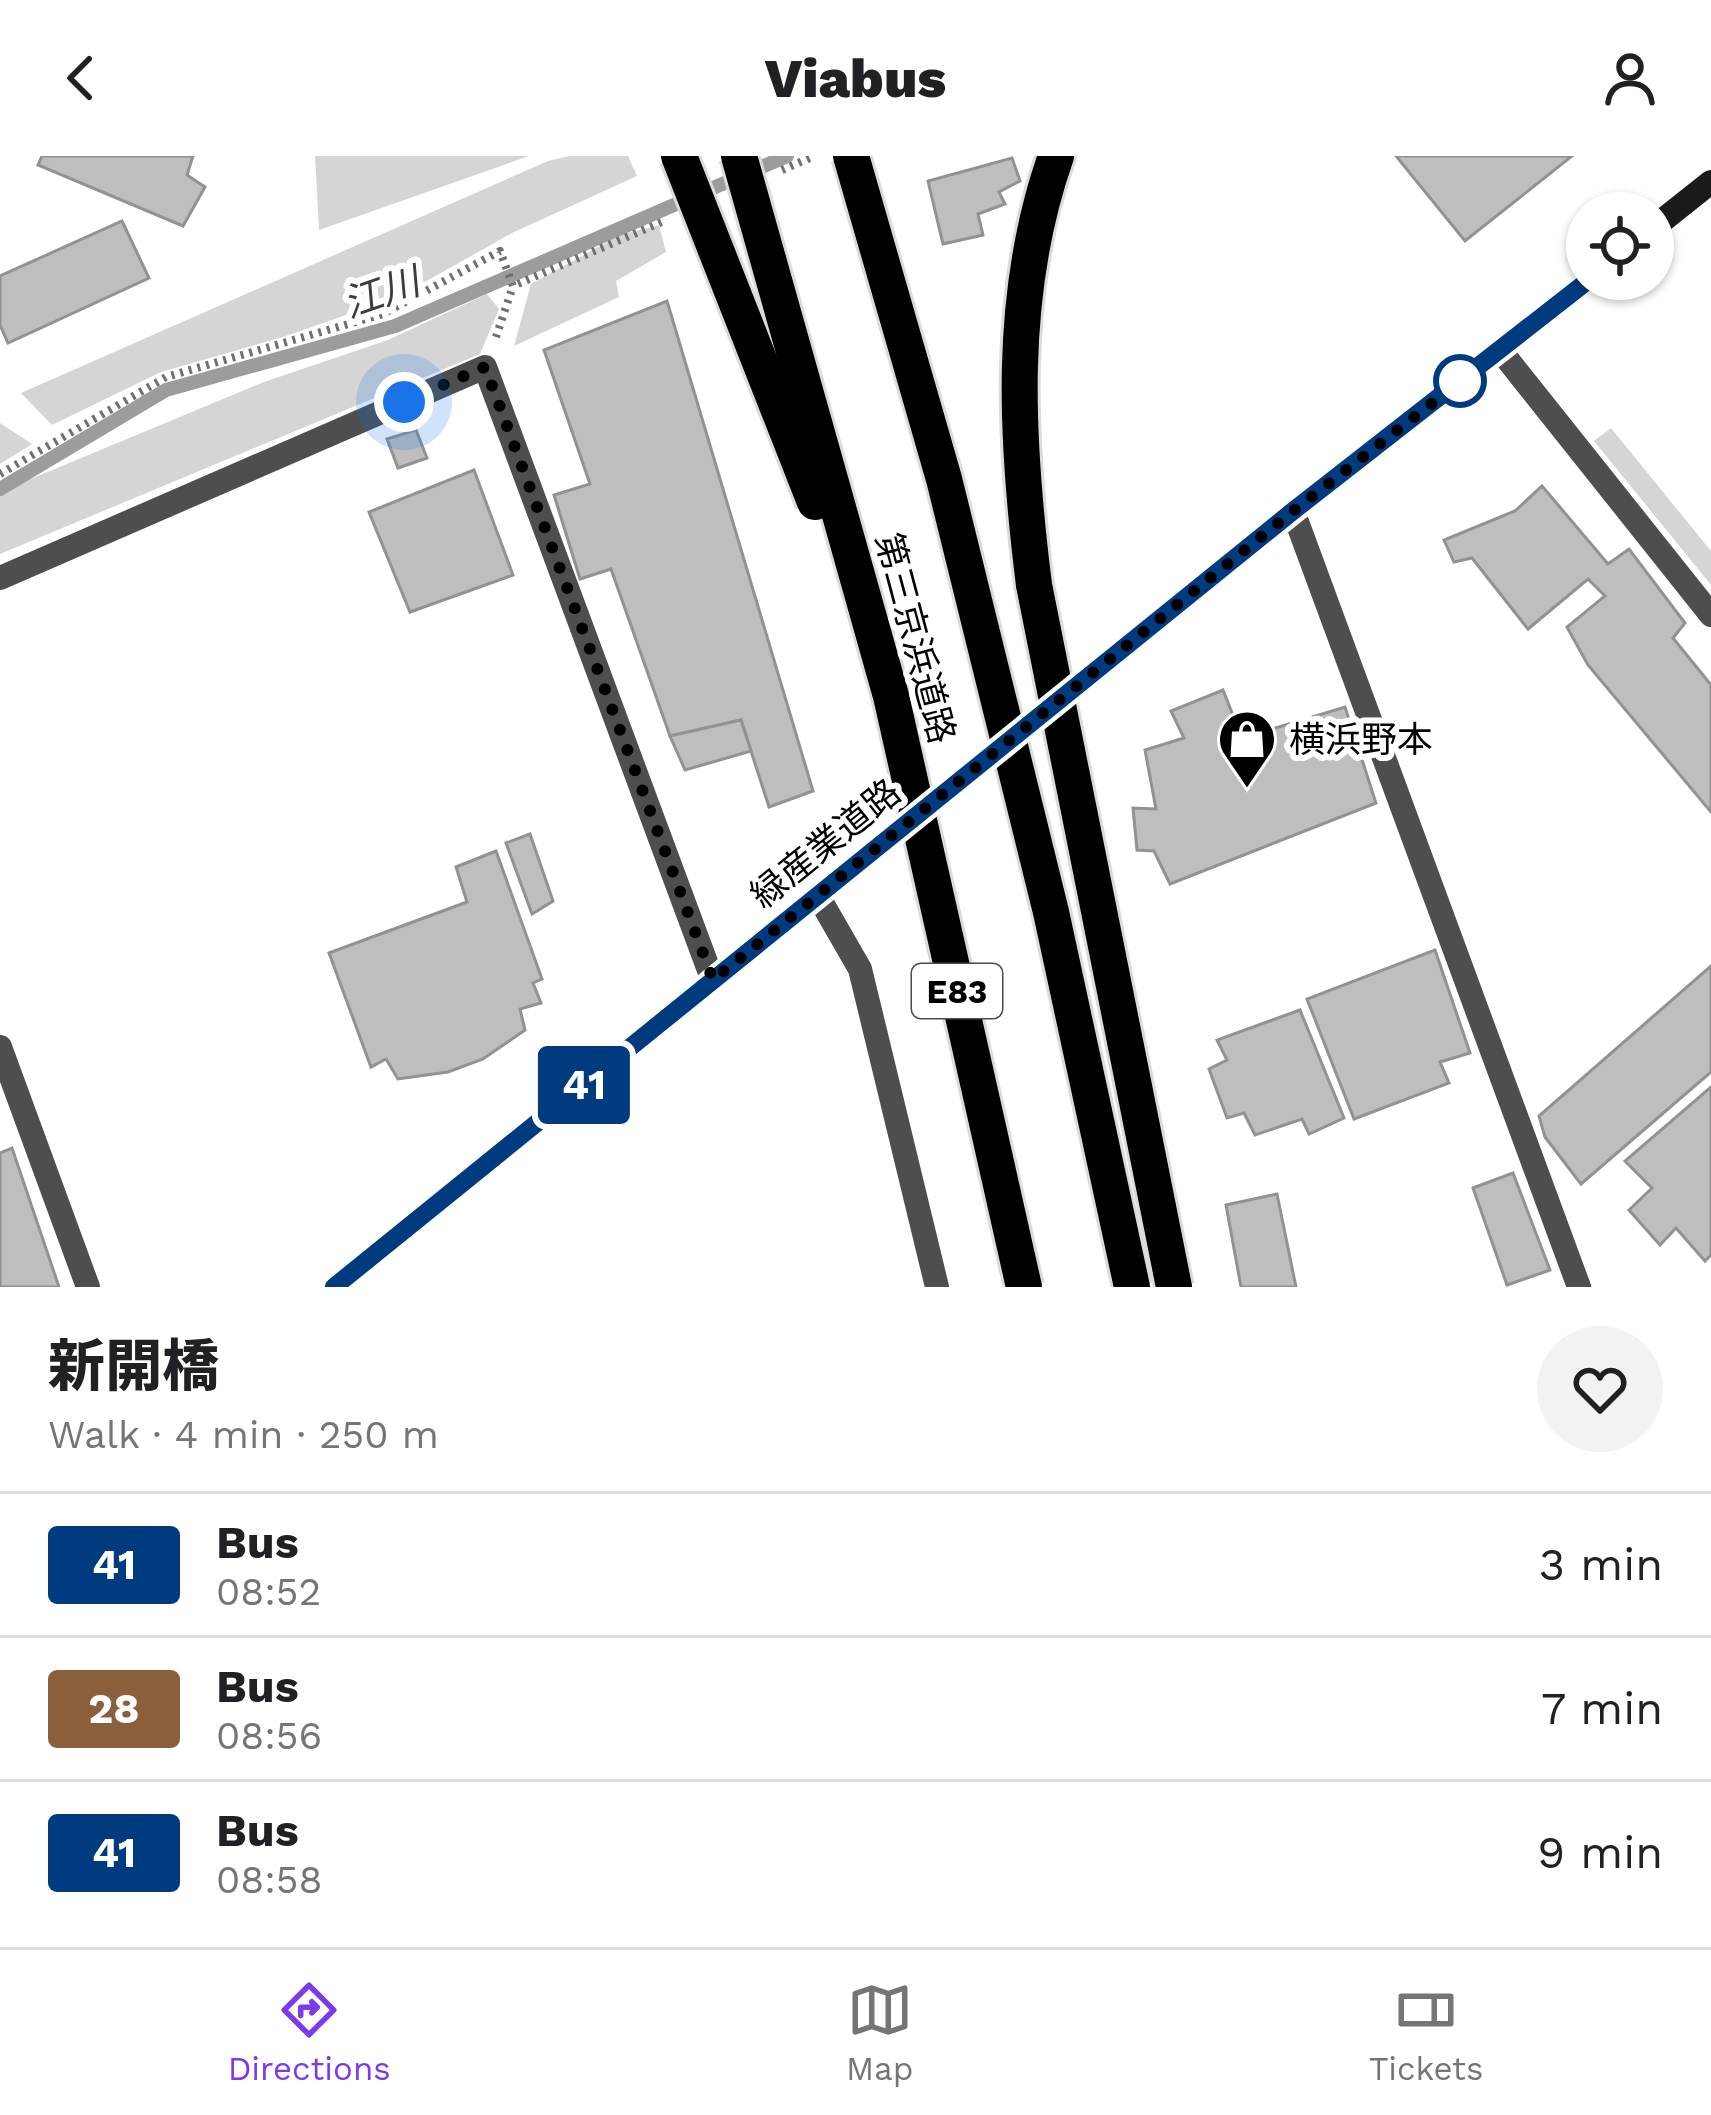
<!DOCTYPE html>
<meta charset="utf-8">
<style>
body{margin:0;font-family:"Work Sans","Noto Sans JP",sans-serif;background:#f2f2f2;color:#202124;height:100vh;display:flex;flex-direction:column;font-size:45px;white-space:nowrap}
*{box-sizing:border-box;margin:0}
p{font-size:39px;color:#757577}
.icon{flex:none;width:66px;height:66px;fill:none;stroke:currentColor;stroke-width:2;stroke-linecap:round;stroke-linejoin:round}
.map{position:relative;height:1131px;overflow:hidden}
.side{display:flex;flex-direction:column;background:#fff;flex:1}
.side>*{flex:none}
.badge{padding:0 24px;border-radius:9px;font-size:42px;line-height:78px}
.tools{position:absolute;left:1566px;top:36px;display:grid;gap:24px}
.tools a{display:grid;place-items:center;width:108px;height:108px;border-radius:50%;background:#fff;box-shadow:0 3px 9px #0004;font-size:60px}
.you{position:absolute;width:60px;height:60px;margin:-30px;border:9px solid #fff;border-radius:50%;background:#1a73e8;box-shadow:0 0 0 18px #1a73e833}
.map>.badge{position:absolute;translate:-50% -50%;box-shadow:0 0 0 6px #fff}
.round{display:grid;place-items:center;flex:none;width:126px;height:126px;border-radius:63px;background:#f2f2f2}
.headline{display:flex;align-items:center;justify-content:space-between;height:204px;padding:0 48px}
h1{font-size:57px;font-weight:800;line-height:90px}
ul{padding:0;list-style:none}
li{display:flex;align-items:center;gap:36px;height:144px;padding:0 48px;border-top:3px solid #e0e0e0}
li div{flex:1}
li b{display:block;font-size:45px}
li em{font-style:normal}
li .badge{min-width:132px;font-weight:700;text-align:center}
header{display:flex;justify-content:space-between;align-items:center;height:156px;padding:0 48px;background:#fff;font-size:54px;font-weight:800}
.dock{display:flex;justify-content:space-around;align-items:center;height:168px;border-top:3px solid #e0e0e0;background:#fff;font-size:33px;color:#757577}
.dock a{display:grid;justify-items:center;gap:6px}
.dock .selected{color:#7c3aed}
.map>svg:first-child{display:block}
</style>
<header><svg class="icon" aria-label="back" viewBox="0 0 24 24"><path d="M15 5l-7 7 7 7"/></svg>Viabus<svg class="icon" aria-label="person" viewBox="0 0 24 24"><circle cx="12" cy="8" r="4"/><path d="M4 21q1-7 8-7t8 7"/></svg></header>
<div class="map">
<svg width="1711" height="1131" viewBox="0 0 1711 1131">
<rect width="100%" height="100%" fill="#fff"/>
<g fill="#d5d5d5">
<polygon points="315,0 529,0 319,74"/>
<polygon points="569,0 628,0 637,20 512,77 398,141 283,181 161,216 52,269 21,237 548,5"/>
<polygon points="659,69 666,96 616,125 619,141 514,190 531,128 620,79"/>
<polygon points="487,138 499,153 480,198 0,398 0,338 9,332 264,226 388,184"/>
<polygon points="0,267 32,288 0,308"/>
<polygon points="1611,272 1711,395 1711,429 1594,285"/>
</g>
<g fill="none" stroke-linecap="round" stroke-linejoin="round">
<polyline stroke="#9c9c9c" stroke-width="14" points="0,333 166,234 395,170 787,0"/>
</g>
<g fill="#bebebe" stroke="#929292" stroke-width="3">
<polygon points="42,0 193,0 187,19 205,31 183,70 38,9"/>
<polygon points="1396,0 1572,0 1465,85"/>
<polygon points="1012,2 1020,25 999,36 1005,48 978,58 983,79 943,88 928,25"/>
<polygon points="122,65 149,122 8,187 0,169 0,120"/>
<polygon points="667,145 813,635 769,651 741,564 670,580 611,413 580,423 554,339 590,328 544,194"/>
<polygon points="416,274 427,302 398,312 387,283"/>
<polygon points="474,314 513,419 410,456 369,356"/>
<polygon points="1542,330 1608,408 1629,393 1685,467 1673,482 1711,529 1711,656 1588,509 1567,471 1605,440 1588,423 1528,473 1472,402 1454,406 1444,384 1515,355"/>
<polygon points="1223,534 1242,582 1345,551 1376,647 1170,728 1154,695 1137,694 1133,652 1156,653 1145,594 1184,582 1171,555"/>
<polygon points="741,564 751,595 685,614 670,580"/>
<polygon points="530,678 553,745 532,758 506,687"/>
<polygon points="496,695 542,823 533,827 541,847 520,853 525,874 483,903 448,916 398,923 386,903 371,911 329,797 467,746 456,711"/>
<polygon points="1435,794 1470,897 1440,906 1449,927 1354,963 1307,843"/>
<polygon points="1711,810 1711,916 1581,1028 1545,981 1539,960"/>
<polygon points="1300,854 1344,962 1309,978 1302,963 1255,979 1244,957 1227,962 1209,913 1227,904 1217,884"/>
<polygon points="1711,931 1711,1099 1705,1105 1676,1072 1660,1089 1629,1054 1652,1032 1625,1005"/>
<polygon points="12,992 59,1131 0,1131 0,997"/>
<polygon points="1513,1017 1550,1114 1507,1129 1473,1032"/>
<polygon points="1277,1038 1296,1131 1241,1131 1226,1049"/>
</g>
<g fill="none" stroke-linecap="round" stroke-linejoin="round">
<g stroke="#dbdbdb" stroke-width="42">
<path id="highway" d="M1034,429C1016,285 1007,139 1056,0"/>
</g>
<g stroke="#707070" stroke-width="8" stroke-dasharray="3 6" stroke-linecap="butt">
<polyline points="782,14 812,1"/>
<polyline points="496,181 513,130"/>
<polyline points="0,318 166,221 383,158 500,95 513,130 664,65"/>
</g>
<g stroke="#4e4e4e" stroke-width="24">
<polyline points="1500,194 1711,459"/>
<polyline points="1293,355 1579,1131"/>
<polyline points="0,422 485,211 713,825"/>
<polyline points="818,740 860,813 937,1131"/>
<polyline points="0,891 88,1131"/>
</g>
<g stroke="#1b1b1b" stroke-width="24">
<polyline points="1653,72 1711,26"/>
<polyline points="334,1131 1293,355 1589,123"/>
</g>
<use href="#highway" stroke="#000" stroke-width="36"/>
<g stroke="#dbdbdb" stroke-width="42" stroke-linecap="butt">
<g id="highway-bridge">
<polyline points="679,0 815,346"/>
<polyline points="739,0 891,540 1024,1131"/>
<polyline points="851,0 944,323 1051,756 1132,1131"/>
<polyline points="1034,429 1174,1131"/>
</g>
</g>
<use href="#highway-bridge" stroke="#000" stroke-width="36"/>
</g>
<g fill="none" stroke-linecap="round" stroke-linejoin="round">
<g stroke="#fff" stroke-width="27">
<polyline id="line" points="334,1131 1293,355 1590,123"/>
</g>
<use href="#line" stroke="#003b80" stroke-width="18"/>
<polyline stroke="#000" stroke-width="12" stroke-dasharray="0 21.6" points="404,246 485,211 713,824 1293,355 1466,221 1460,225"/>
</g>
<defs>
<g id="shop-pin" transform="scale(3)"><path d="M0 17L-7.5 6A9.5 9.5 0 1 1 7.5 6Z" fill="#000" stroke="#fff"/><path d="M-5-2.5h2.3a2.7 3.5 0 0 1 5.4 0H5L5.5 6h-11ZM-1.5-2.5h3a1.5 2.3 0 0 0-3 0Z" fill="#fff"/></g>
</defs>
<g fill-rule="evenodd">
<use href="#shop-pin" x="1247" y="583"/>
</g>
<circle fill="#fff" stroke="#003b80" stroke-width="6" cx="1460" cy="225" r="24"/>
<g text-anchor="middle" stroke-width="12" stroke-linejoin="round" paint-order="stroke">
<rect fill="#fff" stroke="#4c4c4c" stroke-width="3" x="912" y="808" width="90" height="54" rx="9"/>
<g font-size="33" font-weight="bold" fill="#000">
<text x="957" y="847">E83</text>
</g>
<g font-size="36" fill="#000" stroke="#fff">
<text transform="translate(916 482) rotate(75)" y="13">第三京浜道路</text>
<text transform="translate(825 687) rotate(-39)" y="13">緑産業道路</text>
</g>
<g font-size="36" fill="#000" stroke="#fff" text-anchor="start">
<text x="1289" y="596">横浜野本</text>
</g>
<g font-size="39" font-style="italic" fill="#3d3d3d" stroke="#fff">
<text transform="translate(381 136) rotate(-19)" y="14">江川</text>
</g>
</g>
</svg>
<div class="tools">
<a><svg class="icon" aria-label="locate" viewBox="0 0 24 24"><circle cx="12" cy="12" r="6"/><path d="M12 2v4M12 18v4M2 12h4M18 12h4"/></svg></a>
</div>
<div class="you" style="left:404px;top:246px"></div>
<b class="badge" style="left:584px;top:929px;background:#003b80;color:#fff">41</b>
</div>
<section class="side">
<div class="headline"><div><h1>新開橋</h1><p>Walk · 4 min · 250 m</p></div><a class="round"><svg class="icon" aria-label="heart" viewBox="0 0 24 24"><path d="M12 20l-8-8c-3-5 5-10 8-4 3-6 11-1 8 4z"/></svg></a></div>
<ul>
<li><span class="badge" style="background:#003b80;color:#fff">41</span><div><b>Bus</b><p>08:52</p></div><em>3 min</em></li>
<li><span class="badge" style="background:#8b5e3c;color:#fff">28</span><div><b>Bus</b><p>08:56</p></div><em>7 min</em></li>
<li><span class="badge" style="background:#003b80;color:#fff">41</span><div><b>Bus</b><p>08:58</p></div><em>9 min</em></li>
</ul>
</section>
<nav class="dock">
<a class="selected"><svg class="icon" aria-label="directions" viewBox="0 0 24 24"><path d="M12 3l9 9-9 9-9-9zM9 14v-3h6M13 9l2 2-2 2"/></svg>Directions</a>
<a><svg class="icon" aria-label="map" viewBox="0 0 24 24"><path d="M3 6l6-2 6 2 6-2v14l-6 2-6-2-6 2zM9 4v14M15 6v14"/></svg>Map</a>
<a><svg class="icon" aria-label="tickets" viewBox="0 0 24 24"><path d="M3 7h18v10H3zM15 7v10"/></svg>Tickets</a>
</nav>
